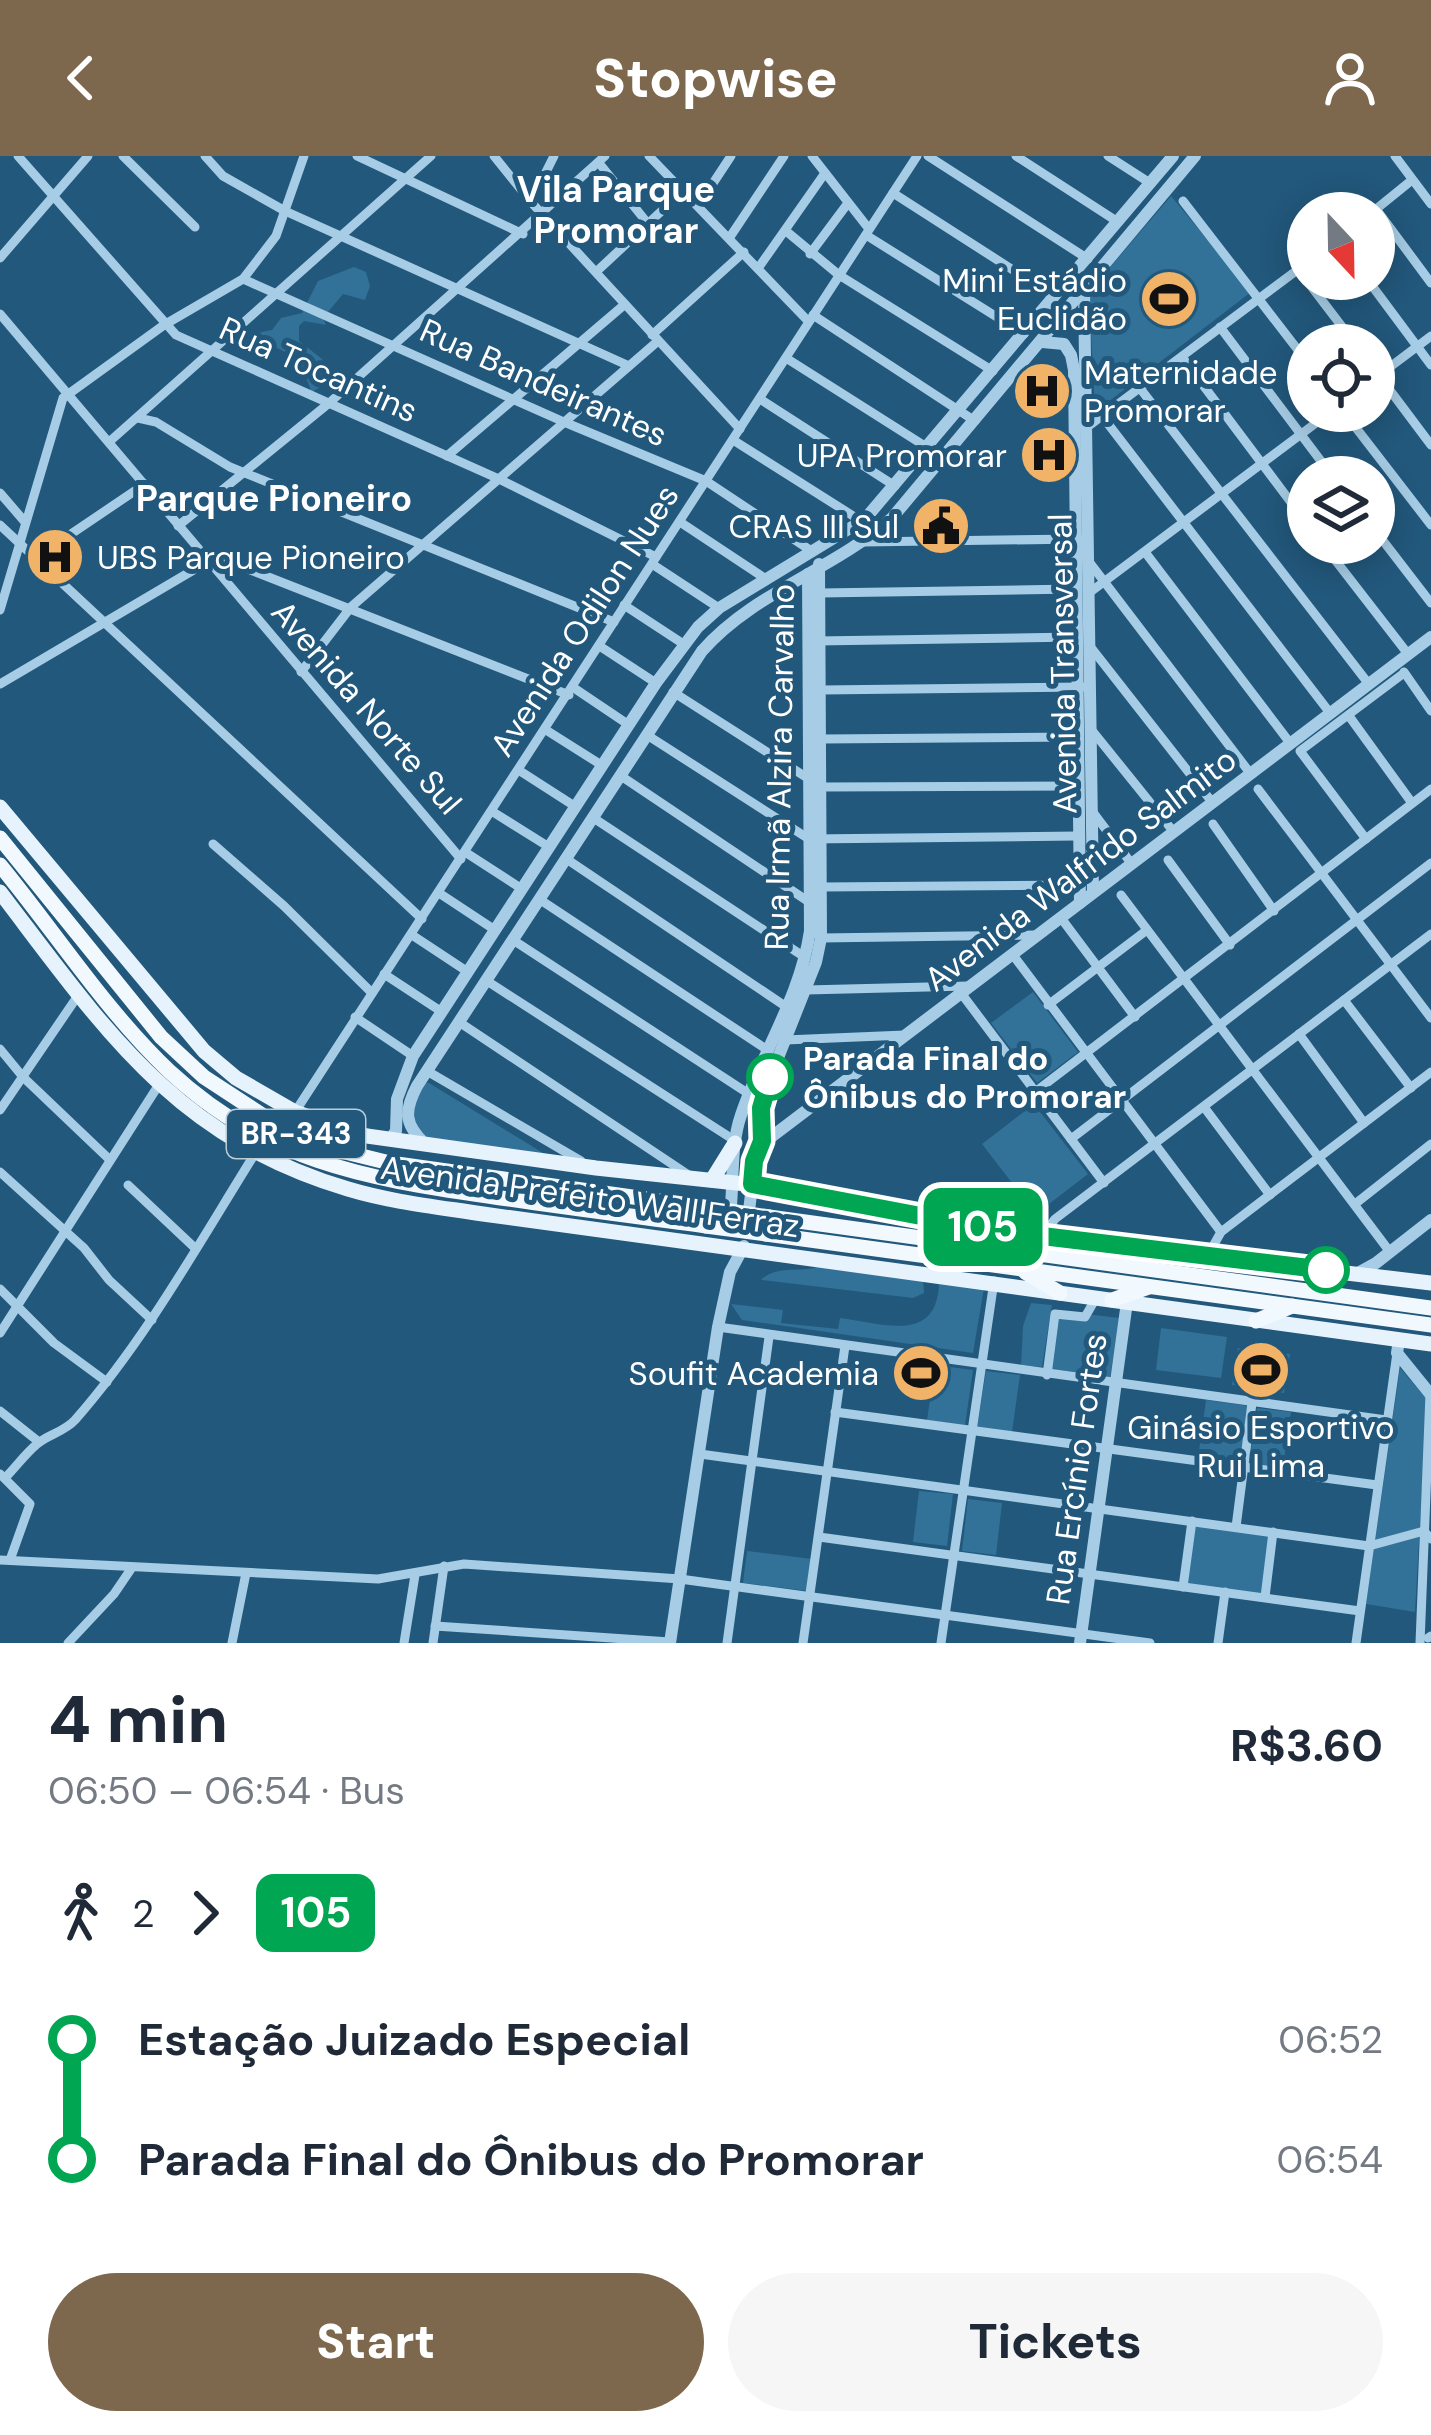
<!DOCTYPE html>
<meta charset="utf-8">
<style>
body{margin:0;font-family:"DM Sans",sans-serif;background:#f6f6f7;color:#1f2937;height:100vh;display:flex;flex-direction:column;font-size:45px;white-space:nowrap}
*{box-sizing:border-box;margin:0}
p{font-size:39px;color:#747a83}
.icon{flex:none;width:66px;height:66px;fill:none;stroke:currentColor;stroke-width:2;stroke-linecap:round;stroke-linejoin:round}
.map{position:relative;height:1487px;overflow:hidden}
.details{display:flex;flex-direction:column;background:#fff;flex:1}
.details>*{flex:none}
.badge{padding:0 24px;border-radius:18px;font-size:42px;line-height:78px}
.needle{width:78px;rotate:158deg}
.buttons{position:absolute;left:1287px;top:36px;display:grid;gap:24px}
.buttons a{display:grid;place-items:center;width:108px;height:108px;border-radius:50%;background:#fff;box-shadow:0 6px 30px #0003;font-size:60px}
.map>.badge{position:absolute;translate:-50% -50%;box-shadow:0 0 0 6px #fff}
.legs{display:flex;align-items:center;gap:18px;height:132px;padding:0 48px;font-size:39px}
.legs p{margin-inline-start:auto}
.head{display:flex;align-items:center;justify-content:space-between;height:204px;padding:0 48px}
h1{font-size:66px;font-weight:800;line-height:90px}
.button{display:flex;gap:24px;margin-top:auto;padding:24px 48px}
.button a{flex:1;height:138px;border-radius:72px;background:#7d674d;color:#fff;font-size:48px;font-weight:800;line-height:138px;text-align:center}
.button a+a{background:#f6f6f7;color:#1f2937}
ul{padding:0 48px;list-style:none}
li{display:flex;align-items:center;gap:42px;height:120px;font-size:45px}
li i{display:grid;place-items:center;width:18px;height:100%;margin:0 15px;background:currentColor}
li i::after{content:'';width:30px;height:30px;margin:-15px;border:9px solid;border-radius:50%;background:#fff}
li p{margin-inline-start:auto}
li:first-child i{background:linear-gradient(#0000 50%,currentColor 0)}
li:last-child i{background:linear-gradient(currentColor 50%,#0000 0)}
header{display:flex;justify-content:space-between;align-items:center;height:156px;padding:0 48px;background:#7d674d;color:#fff;font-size:54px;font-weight:800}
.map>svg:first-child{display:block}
</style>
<header><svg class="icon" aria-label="back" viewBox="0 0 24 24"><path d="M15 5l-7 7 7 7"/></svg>Stopwise<svg class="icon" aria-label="person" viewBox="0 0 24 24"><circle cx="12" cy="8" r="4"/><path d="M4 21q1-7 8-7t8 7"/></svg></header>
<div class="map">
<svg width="1431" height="1487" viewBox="0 0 1431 1487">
<rect width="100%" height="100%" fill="#22587c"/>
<g fill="#327198">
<polygon points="1171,40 1251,136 1095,256 1089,136"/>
<path d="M354,111L366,116L370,130L365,144L343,138L323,162L326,169L304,165L299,170V185L322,203L330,215L325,229L311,236C307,218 294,197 274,191C268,189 261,188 256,184L257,177L272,174L281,162L302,157L318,125Z"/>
<polygon points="1033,836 1078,896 1037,927 991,867"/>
<polygon points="421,927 429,927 548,1000 427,982 414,972 410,953"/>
<polygon points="1034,948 1088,1018 1036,1058 982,988"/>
<path d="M825,1108L923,1122L924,1137L913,1142L761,1124C778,1107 804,1119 825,1108Z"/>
<path d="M985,1126L973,1197L742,1164L731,1148L783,1154L781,1167L838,1173L840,1162C882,1167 937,1189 939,1127Z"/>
<polygon points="1031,1147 1052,1149 1042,1211 1021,1209 1023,1170"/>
<polygon points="1059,1155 1120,1162 1110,1221 1051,1213"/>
<polygon points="1161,1172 1227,1181 1221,1222 1156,1214"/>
<polygon points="1238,1192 1290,1198 1284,1237 1232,1229"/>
<polygon points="935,1209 973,1214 965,1269 927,1264"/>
<polygon points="1400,1212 1427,1243 1415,1456 1366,1448"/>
<polygon points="986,1215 1020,1219 1012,1276 977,1271"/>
<polygon points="1206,1244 1249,1250 1239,1307 1198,1302"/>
<polygon points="1257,1252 1291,1256 1283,1311 1249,1308"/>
<polygon points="919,1335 953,1338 947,1390 913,1386"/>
<polygon points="968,1343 1002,1347 996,1399 962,1395"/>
<polygon points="1194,1369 1271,1378 1263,1439 1186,1428"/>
<polygon points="747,1395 812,1403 808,1435 743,1427"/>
</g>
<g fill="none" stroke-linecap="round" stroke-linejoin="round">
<g stroke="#a6cde5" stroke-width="9">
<polyline points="18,0 176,179 499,323 656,401"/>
<polyline points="123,0 195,71"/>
<polyline points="205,0 223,20 285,55 627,209"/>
<polyline points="357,0 523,78"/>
<polyline points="494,0 531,46 740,273"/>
<polyline points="649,0 808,165"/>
<polyline points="812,0 869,73"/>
<polyline points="928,0 1088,103"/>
<polyline points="1016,0 1118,66"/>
<polyline points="1108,0 1150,27"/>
<polyline points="1395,0 1431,48"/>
<polyline points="599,7 649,69"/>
<polyline points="893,37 1055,141"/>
<polyline points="1183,45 1308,207"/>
<polyline points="531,46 554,0"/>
<polyline points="698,50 731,0"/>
<polyline points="1376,53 1431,127"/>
<polyline points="1375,54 1412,24"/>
<polyline points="786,75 839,119 993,215"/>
<polyline points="866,79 1024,178"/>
<polyline points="730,81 784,0"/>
<polyline points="810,98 848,47"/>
<polyline points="0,102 88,0"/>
<polyline points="759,111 825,17"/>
<polyline points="1298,113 1356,189"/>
<polyline points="596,116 682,36"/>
<polyline points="243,123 564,266 706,325 813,396"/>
<polyline points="1367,123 1431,209"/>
<polyline points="0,158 461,703"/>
<polyline points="813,159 975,265"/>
<polyline points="1220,171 1333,321"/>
<polyline points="652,179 744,96"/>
<polyline points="1182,201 1308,369"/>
<polyline points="786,202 928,292"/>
<polyline points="1374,213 1431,289"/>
<polyline points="1378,220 1431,180"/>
<polyline points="1139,231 1368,527"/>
<polyline points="760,243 895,330"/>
<polyline points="1343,255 1431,369"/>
<polyline points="1102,260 1330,557"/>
<polyline points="138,262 156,266 230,311 614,466"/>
<polyline points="1086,272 1308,106"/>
<polyline points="733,284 861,365"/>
<polyline points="109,286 431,0"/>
<polyline points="447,300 624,149"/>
<polyline points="0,337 25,366"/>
<polyline points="680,366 766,423"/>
<polyline points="0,369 422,763"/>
<polyline points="178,370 328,248 605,0"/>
<polyline points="1374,373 1431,447"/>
<polyline points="863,386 1079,383"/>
<polyline points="1322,387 1408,498"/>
<polyline points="1145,396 1290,587"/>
<polyline points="37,401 145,328"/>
<polyline points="1090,407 1250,617"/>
<polyline points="652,408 719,452"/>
<polyline points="820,437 1074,433"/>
<polyline points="1089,437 1332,255"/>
<polyline points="624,449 685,489"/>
<polyline points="0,454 63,242 164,169 243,123 276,80 304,0"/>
<polyline points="816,485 1075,481"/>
<polyline points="1089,489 1212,646"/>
<polyline points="601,491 656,527"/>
<polyline points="301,516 351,451 658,185"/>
<polyline points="1404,516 1431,555"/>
<polyline points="0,528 207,406 220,402 569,539"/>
<polyline points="574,532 629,569"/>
<polyline points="821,534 1084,531"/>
<polyline points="673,536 809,623"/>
<polyline points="1349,560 1412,647"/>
<polyline points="1090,572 1173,675"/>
<polyline points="546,574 603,610"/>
<polyline points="647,579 809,683 1077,680"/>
<polyline points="822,583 1076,581"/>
<polyline points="520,615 576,651"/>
<polyline points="621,620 809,746"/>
<polyline points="823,631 1076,630"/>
<polyline points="1258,633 1431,862"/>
<polyline points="1092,655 1131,707"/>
<polyline points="493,656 549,691"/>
<polyline points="592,661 806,802"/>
<polyline points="1213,668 1274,755"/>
<polyline points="1366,683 1300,595 1404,517"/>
<polyline points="213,688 284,750 372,837"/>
<polyline points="465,696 522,733"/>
<polyline points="565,702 788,852"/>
<polyline points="1168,704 1230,789"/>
<polyline points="821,731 1079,729"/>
<polyline points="439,737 495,774"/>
<polyline points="1121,739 1390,1096"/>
<polyline points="539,743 769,895"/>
<polyline points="1061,762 1135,861"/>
<polyline points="412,779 468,816"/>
<polyline points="821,782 1036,779"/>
<polyline points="513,784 749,938"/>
<polyline points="1013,799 1221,1076"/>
<polyline points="384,818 442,856"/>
<polyline points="487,825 734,984"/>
<polyline points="806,834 968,830"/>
<polyline points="961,837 1104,1027"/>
<polyline points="1344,844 1411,932"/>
<polyline points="1048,849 1147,774"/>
<polyline points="355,861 413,900"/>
<polyline points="459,866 690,1020"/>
<polyline points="1299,878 1364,967"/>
<polyline points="785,884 905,879"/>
<polyline points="0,893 23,921 109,1003"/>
<polyline points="427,915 581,1005"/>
<polyline points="1035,936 1431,633"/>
<polyline points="1204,951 1270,1039"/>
<polyline points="0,954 77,841"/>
<polyline points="295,956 917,0"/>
<polyline points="1071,983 1431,707"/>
<polyline points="0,1016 84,1092 109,1124 152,1164"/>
<polyline points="128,1029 196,1093"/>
<polyline points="1355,1048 1431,988"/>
<polyline points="1051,1082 1049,1071 1055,1063 1431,778"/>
<polyline points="1208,1099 1221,1076 1431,916"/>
<polyline points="0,1133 54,1187 107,1226"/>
<polyline points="718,1171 1386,1264"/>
<polyline points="0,1177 158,930"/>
<polyline points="1047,1219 1055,1158 1085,1161 1096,1142"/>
<polyline points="0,1255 39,1286"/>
<polyline points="835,1256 1377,1329"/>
<polyline points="700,1298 1369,1390 1424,1375 1431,1383"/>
<polyline points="0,1318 30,1348 10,1404"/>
<path d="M5,1322C16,1311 25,1298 37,1288C49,1278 64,1276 75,1264C146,1183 199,1087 256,996"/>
<polyline points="1236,1371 1252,1247"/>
<polyline points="819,1381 1360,1455"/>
<polyline points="0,1404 378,1423 464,1408 680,1423 1150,1487"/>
<polyline points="1183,1431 1192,1365"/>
<polyline points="1265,1441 1273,1376"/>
<polyline points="435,1470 670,1486"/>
<polyline points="1428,1482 1431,1480"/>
<polyline points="68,1487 114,1438 131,1413"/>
<polyline points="232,1487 246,1417"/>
<polyline points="404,1487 415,1419"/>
<polyline points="433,1487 444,1410"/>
<polyline points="727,1487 769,1181"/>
<polyline points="803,1487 845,1190"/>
<polyline points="941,1487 994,1125"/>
<polyline points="1218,1487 1225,1436"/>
<polyline points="1356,1487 1397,1197"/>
<polyline points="1420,1487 1430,1238"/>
</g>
<g stroke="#a6cde5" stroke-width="12">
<polyline points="1084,135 1093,736"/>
<polyline points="1042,186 1064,188 1071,199 1074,214 1080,747"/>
<polyline points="390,983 396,975 397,943 413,900 656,527 698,471 719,452 865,363 1173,0"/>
<path d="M425,988C404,968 404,955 417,930L702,495C754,436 833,414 892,362L1195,0"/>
<polyline points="762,988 1431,481"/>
<path d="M730,1061C734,1027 730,991 741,959C762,896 800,842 810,775L808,418"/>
<polyline points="748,1063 755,1005 762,987 764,937 816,806 821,782 819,408"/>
<polyline points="1356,1118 1376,1107 1431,1064"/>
<polyline points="1399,1184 1397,1197 1431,1239"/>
<polyline points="670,1487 718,1171 730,1116 744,1090"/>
<polyline points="1080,1487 1127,1146"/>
</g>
<g stroke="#e6f3fd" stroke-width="15">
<polyline points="0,651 204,895 236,922 295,956 367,980 596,1012 783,1032 1051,1082 1431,1127"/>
<path d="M0,736C104,872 174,981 348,1033C391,1046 438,1051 483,1058L1431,1188"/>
<polyline points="712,1024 735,987"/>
</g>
<g stroke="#f2f9fe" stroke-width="15">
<polyline points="0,682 161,881 204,921 279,970 333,993 390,1007 711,1052"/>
<path d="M0,709C56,777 105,854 169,915C266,1005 362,1022 488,1040C560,1051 633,1060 706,1070"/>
<polyline points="769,1061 1431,1152"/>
<polyline points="766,1078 1431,1169"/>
<polyline points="1025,1116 1060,1137"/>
<polyline points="1112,1144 1149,1131"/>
<polyline points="1256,1165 1292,1150"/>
</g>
<g stroke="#f2f9fe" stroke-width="15">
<polyline points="711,1052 769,1061"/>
<polyline points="706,1070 766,1078"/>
</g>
</g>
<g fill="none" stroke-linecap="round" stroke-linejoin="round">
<g stroke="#fff" stroke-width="27">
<polyline id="line-1" points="770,921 761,952 762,985 754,1005 752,1028 1000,1075 1326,1114"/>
</g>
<use href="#line-1" stroke="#00a651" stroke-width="18"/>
</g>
<defs>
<g id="stadium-disc" transform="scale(3)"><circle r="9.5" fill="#f1b368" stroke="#22587c"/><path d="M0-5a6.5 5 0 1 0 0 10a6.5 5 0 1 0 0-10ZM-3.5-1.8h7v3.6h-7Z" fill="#111"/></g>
<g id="hospital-disc" transform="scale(3)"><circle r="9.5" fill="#f1b368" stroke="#22587c"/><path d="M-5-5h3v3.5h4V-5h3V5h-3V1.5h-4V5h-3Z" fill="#111"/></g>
<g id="civic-disc" transform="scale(3)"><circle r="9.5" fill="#f1b368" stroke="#22587c"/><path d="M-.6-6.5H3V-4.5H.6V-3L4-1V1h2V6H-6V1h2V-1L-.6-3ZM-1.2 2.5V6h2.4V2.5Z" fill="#111"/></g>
</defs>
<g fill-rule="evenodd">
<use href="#stadium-disc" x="1169" y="143"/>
<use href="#hospital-disc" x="1042" y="235"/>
<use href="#hospital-disc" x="1049" y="299"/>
<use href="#civic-disc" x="941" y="370"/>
<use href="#hospital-disc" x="55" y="401"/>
<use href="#stadium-disc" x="1261" y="1214"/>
<use href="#stadium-disc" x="921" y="1217"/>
</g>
<g fill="#fff" stroke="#00a651" stroke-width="6">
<circle cx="770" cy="921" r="21"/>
<circle cx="1326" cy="1114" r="21"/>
</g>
<g text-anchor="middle" stroke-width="10" stroke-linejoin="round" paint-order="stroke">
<rect fill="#22587c" stroke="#bdcdd8" stroke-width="3" x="227" y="954" width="138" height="48" rx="9"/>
<g font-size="30" font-weight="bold" fill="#fff">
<text x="296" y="988">BR-343</text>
</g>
<g font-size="33" fill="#fff" stroke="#22587c" text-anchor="end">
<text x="1127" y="136">Mini Estádio<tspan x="1127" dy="38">Euclidão</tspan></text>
<text x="1084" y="228" text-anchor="start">Maternidade<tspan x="1084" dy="38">Promorar</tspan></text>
<text x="1007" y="311">UPA Promorar</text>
<text x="899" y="382">CRAS III Sul</text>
<text x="97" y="413" text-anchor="start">UBS Parque Pioneiro</text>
<text x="879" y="1229">Soufit Academia</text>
<text x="1261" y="1283" text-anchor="middle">Ginásio Esportivo<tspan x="1261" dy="38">Rui Lima</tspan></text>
</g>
<g font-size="33" fill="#fff" stroke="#22587c">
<text transform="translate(319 213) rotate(24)" y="12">Rua Tocantins</text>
<text transform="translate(544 226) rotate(24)" y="12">Rua Bandeirantes</text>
<text transform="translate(584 464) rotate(-57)" y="12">Avenida Odilon Nues</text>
<text transform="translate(1062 508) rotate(-91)" y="12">Avenida Transversal</text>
<text transform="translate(367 551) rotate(49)" y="12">Avenida Norte Sul</text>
<text transform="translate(779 611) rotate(-89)" y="12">Rua Irmã Alzira Carvalho</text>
<text transform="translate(1080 713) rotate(-37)" y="12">Avenida Walfrido Salmito</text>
<text transform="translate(590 1040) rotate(8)" y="12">Avenida Prefeito Wall Ferraz</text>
<text transform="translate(1076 1313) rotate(-82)" y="12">Rua Ercínio Fortes</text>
</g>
<g font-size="33" font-weight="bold" fill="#fff" stroke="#22587c" text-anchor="start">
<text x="803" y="914">Parada Final do<tspan x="803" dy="38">Ônibus do Promorar</tspan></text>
</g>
<g font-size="36" font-weight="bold" fill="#fff" stroke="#22587c">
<text x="616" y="46">Vila Parque<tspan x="616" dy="41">Promorar</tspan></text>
<text x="274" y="355">Parque Pioneiro</text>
</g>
</g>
</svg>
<div class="buttons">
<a><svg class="needle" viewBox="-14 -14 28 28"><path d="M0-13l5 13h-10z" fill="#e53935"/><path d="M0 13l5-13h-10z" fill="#747a83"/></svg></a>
<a><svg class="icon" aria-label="locate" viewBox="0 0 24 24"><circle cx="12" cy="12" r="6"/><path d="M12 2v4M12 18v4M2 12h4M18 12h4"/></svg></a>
<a><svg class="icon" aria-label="layers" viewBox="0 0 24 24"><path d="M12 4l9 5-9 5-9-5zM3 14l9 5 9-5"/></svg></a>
</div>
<b class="badge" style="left:983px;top:1071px;background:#00a651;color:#fff">105</b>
</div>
<section class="details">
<div class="head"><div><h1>4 min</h1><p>06:50 – 06:54 · Bus</p></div><b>R$3.60</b></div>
<div class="legs"><svg class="icon" aria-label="walk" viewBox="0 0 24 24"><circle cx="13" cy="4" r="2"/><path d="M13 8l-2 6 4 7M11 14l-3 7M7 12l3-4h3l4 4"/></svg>2<svg class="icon" aria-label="forward" viewBox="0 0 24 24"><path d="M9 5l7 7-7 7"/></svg><b class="badge" style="background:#00a651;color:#fff">105</b></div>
<ul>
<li><i style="color:#00a651"></i><b>Estação Juizado Especial</b><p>06:52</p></li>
<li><i style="color:#00a651"></i><b>Parada Final do Ônibus do Promorar</b><p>06:54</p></li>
</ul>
<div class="button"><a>Start</a><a>Tickets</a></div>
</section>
